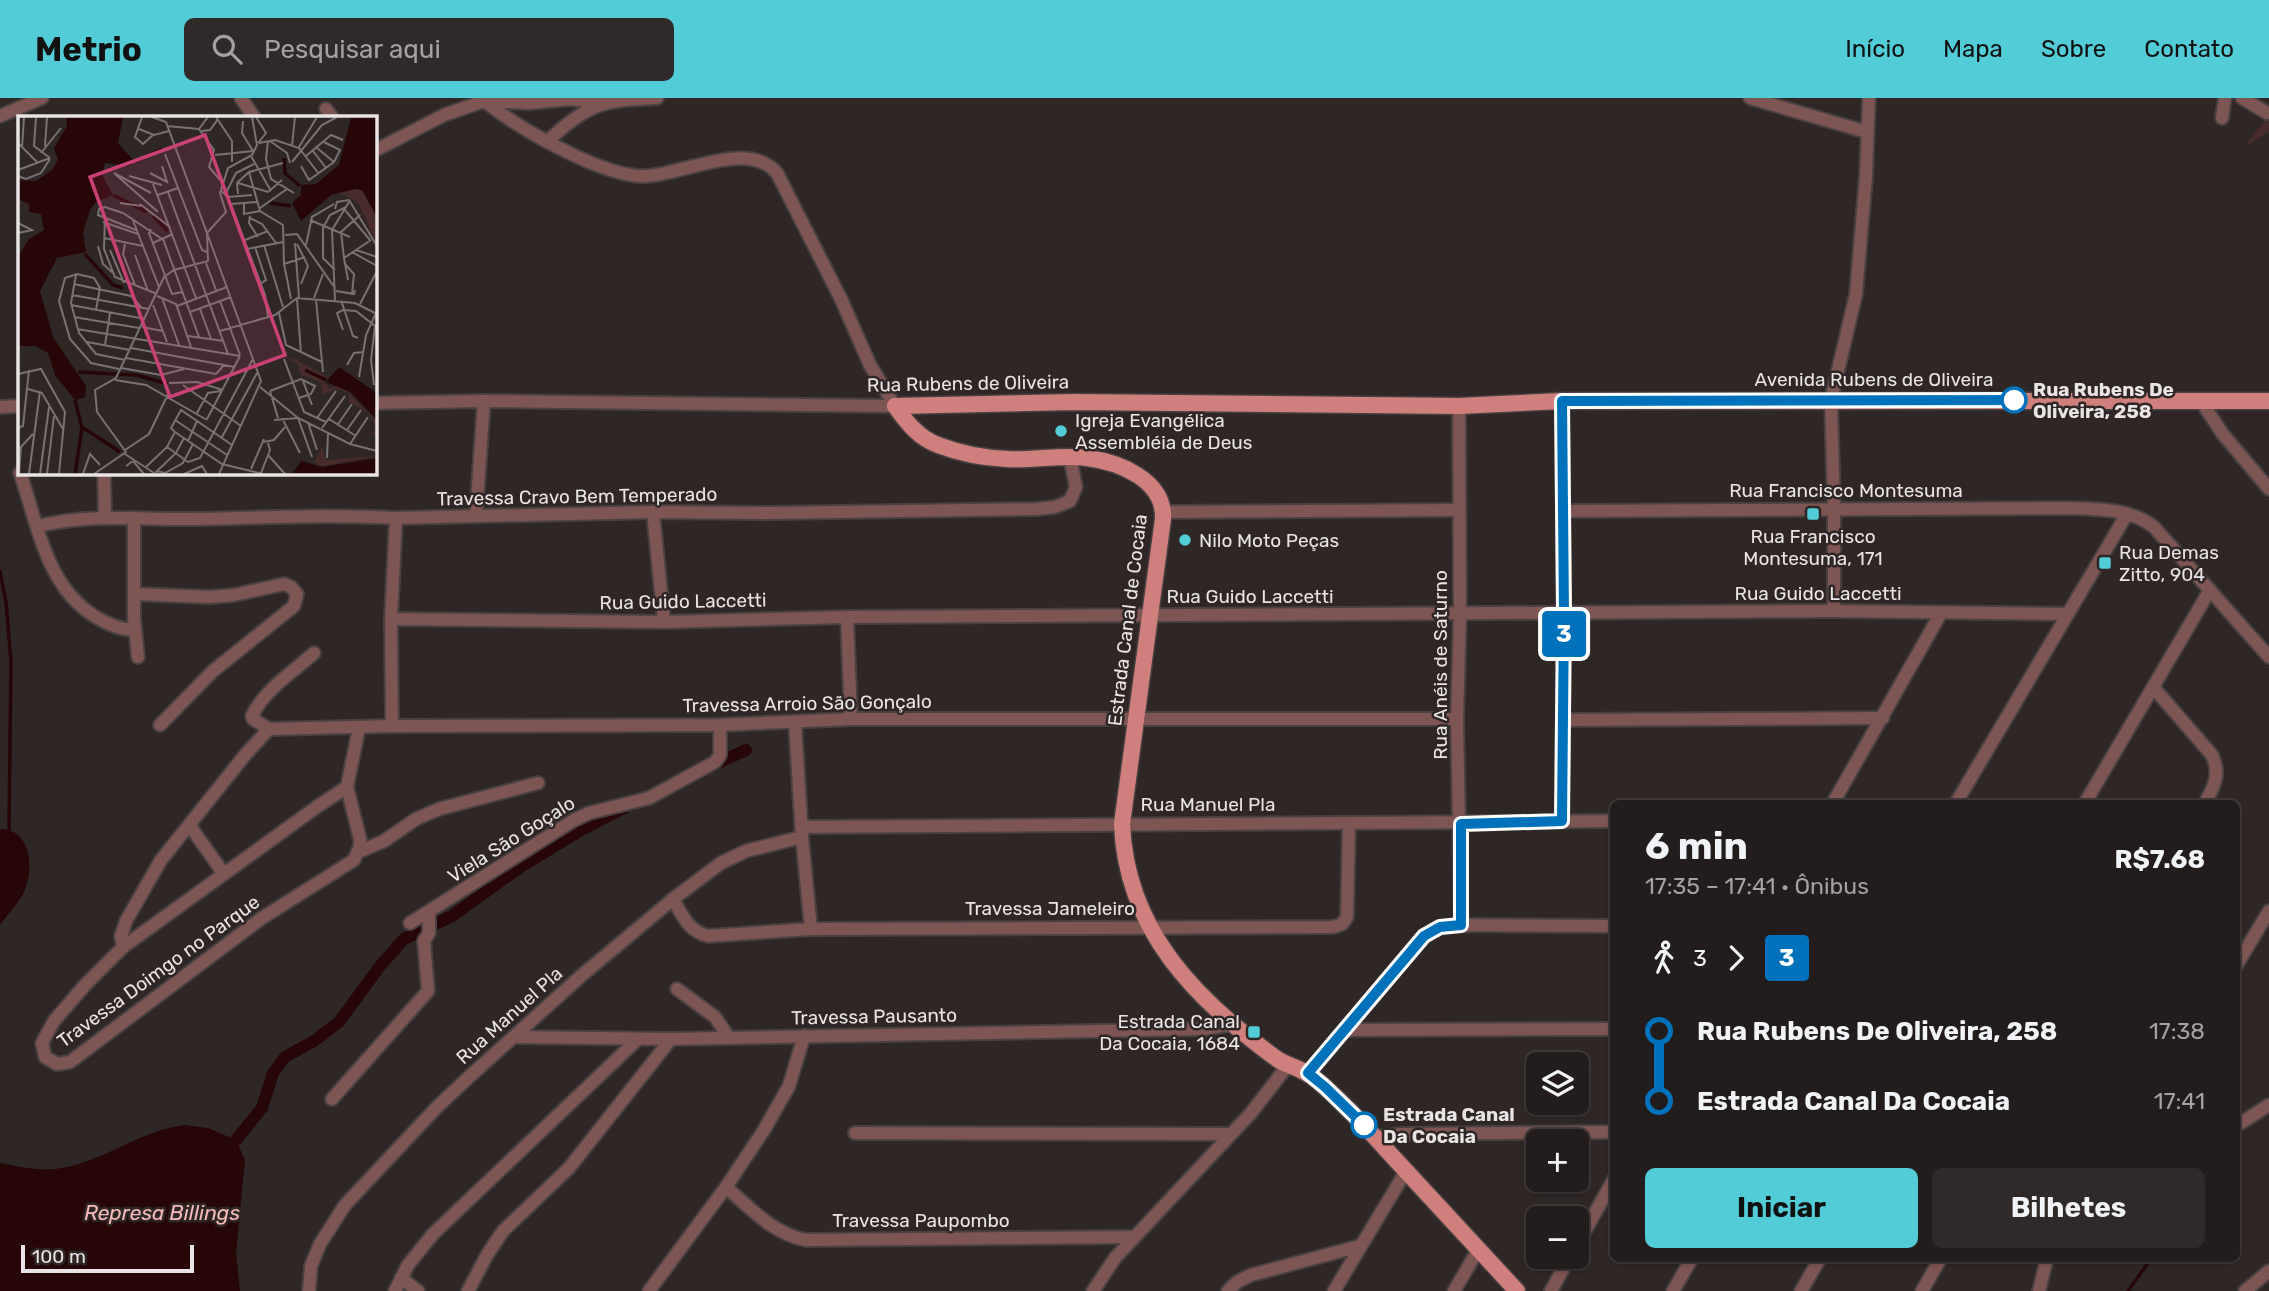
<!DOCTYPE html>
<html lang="pt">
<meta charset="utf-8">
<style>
body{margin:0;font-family:Rubik,sans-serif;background:#2f2929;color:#f1f3f6;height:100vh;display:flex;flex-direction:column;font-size:26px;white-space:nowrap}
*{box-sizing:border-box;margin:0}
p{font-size:23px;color:#a3a1a3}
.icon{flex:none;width:38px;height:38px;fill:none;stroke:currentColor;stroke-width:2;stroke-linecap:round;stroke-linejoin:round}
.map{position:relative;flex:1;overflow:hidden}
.side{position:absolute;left:1610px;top:702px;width:630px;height:462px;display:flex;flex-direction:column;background:#231c1c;border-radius:10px;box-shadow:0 2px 5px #0004,0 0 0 2px #403a3b}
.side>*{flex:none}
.badge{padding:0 14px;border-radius:5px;font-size:24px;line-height:46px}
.tools{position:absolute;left:1526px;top:954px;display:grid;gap:14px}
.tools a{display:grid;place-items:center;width:63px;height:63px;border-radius:10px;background:#231c1c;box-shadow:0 2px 5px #0004,0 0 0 2px #403a3b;font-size:35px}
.scale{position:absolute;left:21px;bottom:18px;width:173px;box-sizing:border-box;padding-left:7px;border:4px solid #eae4e4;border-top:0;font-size:19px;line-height:24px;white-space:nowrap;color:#eae4e4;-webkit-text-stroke:5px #2f2626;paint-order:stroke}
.map>.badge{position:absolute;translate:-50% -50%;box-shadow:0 0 0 4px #fff}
.legs{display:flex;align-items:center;gap:10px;height:77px;padding:0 35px;font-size:23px}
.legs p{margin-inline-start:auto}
.headline{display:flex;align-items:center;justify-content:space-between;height:119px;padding:0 35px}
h1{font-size:38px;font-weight:700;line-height:52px}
.primary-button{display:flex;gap:14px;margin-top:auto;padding:14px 35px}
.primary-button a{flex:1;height:80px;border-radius:10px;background:#52ccd6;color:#111;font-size:28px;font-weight:700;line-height:80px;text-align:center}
.primary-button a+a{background:#2f2929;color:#f1f3f6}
ul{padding:0 35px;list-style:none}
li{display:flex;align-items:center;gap:24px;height:70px;font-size:26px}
li i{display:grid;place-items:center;width:10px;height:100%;margin:0 9px;background:currentColor}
li i::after{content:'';width:18px;height:18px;margin:-9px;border:5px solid;border-radius:50%;background:#231c1c}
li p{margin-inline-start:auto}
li:first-child i{background:linear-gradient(#0000 50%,currentColor 0)}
li:last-child i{background:linear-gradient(currentColor 50%,#0000 0)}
header{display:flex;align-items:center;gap:42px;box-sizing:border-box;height:98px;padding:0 35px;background:#52ccd6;color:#111}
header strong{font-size:33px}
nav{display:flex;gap:38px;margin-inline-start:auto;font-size:24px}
.search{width:490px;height:63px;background:#2f2929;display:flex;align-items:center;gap:18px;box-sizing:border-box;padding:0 24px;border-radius:10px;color:#a3a1a3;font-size:26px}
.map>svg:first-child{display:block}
</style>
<header>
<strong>Metrio</strong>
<div class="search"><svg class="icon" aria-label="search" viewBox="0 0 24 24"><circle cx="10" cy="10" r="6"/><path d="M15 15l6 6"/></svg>Pesquisar aqui</div>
<nav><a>Início</a><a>Mapa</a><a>Sobre</a><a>Contato</a></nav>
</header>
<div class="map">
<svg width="2269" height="1193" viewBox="0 0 2269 1193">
<rect width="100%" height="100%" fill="#2f2626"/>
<polygon fill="#482c2b" points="2269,17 2269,34 2244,49"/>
<g fill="#270607">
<path d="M0,731C32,730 35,774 23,796C17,807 7,817 0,827Z"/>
<path d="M184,1027L208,1030L236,1042L245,1062L236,1155L240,1193H0V1065C17,1068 37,1073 55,1071C101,1066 138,1033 184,1027Z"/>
</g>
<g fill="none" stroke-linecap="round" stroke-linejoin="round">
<g stroke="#270607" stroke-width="3.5">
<polyline points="0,473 6,504 11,563 9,731"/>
<polyline points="2128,1193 2148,1165"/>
</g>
<g stroke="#270607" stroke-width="12">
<polyline points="709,669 746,652"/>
<polyline points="236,1042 262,1010 273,975 285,959 314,943 339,924 380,868 404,841 452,818 519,770 583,731 624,710"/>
</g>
<g stroke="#494141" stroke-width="16">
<g id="minor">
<polyline points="241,0 254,19"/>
<path d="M481,0C514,28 594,74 638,78C676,81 746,39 777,75L841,201L870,267L895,308"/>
<polyline points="1750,0 1867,34"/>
<polyline points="2242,0 2267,15"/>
<polyline points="326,11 332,19"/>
<polyline points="0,18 42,0"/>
<polyline points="2222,20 2225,0"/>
<path d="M547,44C586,6 604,2 657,0"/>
<polyline points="374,53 444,17 484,3 529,5 570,1 600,5 599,0"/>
<polyline points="2201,303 2222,335 2269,391"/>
<polyline points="374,305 484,303 895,308"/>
<polyline points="1459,308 1460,516 1457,621 1461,827"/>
<polyline points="0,309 19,308"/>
<polyline points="104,374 105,419"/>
<path d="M20,375C39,430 47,495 103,523C113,528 124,533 135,531"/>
<path d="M1564,413L2067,410C2095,411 2130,410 2154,429L2269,559"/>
<polyline points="653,414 664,524"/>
<polyline points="1163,414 1458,412"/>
<polyline points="476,417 484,303"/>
<polyline points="134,420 134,520 138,559"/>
<path d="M38,428C92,415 138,422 192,421C260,420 328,416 396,420L653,414L771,415L1037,411L1055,409L1070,403L1076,389L1070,359"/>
<polyline points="134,496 210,499 234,497 284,486 291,489 297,496 294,508 213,573 160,627"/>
<polyline points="1834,513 1834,411 1831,302 1856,196 1866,78 1869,0"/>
<polyline points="847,519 851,621"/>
<polyline points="391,521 664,524 847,519 1834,513 2068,516"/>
<path d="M314,555C293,574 264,592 252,618L253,621L269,631L392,628L720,627L851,621H1457"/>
<path d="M2153,589L2212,657C2221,676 2214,689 2205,705"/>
<polyline points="1563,622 1883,620"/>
<polyline points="795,625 802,739 811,831"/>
<polyline points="392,628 391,521 396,420"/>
<polyline points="347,689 318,708 123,849 85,887 54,923 42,945 45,959 57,966 70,964 262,820 354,762 360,748 360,741 347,689 359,630"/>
<polyline points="1833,705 1941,515"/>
<polyline points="1956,705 2127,416"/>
<polyline points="2085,705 2210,492"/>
<polyline points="1562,723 1564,515 1562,303"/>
<polyline points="190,728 224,776"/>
<polyline points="802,729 1614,723"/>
<polyline points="358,754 384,743 416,721 439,711 538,685"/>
<path d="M673,801C682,817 688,833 708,838L811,831L1333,829L1342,826L1347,819L1349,725"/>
<polyline points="410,825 574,722 589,715 649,700 715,664 720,657 720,627"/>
<polyline points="123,849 121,838 126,823 161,762 245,657 269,631"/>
<polyline points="2236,868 2269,813"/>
<polyline points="677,891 715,919 729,940"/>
<polyline points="1345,932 1614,931"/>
<polyline points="514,939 671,941 1204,931 1233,926"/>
<polyline points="1308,975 1424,838 1440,829 1461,827 1614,828"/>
<polyline points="332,1001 428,893 424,843 429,835 429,814"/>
<polyline points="2236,1028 2269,1007"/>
<polyline points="855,1035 1229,1036"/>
<polyline points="1374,1039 1401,1036 1614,1034"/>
<path d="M726,1089C750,1110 773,1136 806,1142L1134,1139"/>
<polyline points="1577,1147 1614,1081"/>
<polyline points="401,1180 418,1193"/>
<polyline points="309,1193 311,1168 320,1146 345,1107 437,1009 469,979 581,878 673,801 721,765 746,753 802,739"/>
<polyline points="395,1193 408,1167 433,1136 638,941"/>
<polyline points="468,1193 487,1157 503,1133 569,1070 671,941"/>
<polyline points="649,1193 726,1089 764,1032 789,988 804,938"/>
<polyline points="1093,1193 1115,1160 1251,1015 1288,967"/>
<polyline points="1228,1193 1237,1184 1251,1177 1360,1148"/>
<polyline points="1334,1193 1406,1073"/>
<polyline points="1454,1193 1478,1152"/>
<polyline points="1551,1193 1570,1158"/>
<polyline points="1673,1193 1692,1160"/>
<polyline points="1801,1193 1820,1160"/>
<polyline points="1922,1193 1941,1160"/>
<polyline points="2039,1193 2047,1160"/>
<polyline points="2245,1193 2269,1173"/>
</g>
</g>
<g stroke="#494141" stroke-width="19">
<g id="major">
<polyline points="895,308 1073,304 1459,308 1562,303 2269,303"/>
<path d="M895,308C907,325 919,340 938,347C959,355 984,360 1007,361C1033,363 1061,356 1087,360C1119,364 1165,382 1163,421L1122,726C1126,832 1196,902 1277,961C1286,967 1297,969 1306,975C1314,979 1321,985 1327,991C1351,1012 1372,1036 1394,1060C1435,1104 1476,1149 1517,1193"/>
</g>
</g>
<use href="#minor" stroke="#7d5553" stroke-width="12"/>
<use href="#major" stroke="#d0807c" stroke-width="16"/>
</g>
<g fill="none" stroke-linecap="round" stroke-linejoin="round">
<g stroke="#fff" stroke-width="16">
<polyline id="line-1" points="1364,1027 1325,989 1308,975 1424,838 1440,829 1461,827 1461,726 1562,723 1564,515 1562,303 2014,302"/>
</g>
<use href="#line-1" stroke="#0072bc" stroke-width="10"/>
</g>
<g fill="#fff" stroke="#0072bc" stroke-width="3.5">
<circle cx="2014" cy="302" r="12"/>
<circle cx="1364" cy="1027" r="12"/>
</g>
<g fill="#52ccd6" stroke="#2f2626" stroke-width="2.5">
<circle cx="1061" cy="333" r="7"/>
<rect x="1806" y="409" width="14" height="14" rx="3.5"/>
<circle cx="1185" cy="442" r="7"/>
<rect x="2098" y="458" width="14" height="14" rx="3.5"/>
<rect x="1247" y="927" width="14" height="14" rx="3.5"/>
</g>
<g text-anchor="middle" stroke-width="5" stroke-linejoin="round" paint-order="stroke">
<g font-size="19" fill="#eae4e4" stroke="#2f2626">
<text x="1874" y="288">Avenida Rubens de Oliveira</text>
<text transform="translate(968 285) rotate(-1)" y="7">Rua Rubens de Oliveira</text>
<text x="1846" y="399">Rua Francisco Montesuma</text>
<text transform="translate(577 398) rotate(-1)" y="7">Travessa Cravo Bem Temperado</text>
<text x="1818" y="502">Rua Guido Laccetti</text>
<text x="1250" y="505">Rua Guido Laccetti</text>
<text transform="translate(683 503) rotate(-1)" y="7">Rua Guido Laccetti</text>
<text transform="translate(1127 522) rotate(-83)" y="7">Estrada Canal de Cocaia</text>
<text transform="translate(1440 567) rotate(-90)" y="7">Rua Anéis de Saturno</text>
<text transform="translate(807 605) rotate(-1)" y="7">Travessa Arroio São Gonçalo</text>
<text x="1208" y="713">Rua Manuel Pla</text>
<text transform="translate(511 741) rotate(-32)" y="7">Viela São Goçalo</text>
<text x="1050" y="817">Travessa Jameleiro</text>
<text transform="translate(158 873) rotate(-36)" y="7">Travessa Doimgo no Parque</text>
<text transform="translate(509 917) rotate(-42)" y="7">Rua Manuel Pla</text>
<text transform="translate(874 918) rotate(-1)" y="7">Travessa Pausanto</text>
<text x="921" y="1129">Travessa Paupombo</text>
</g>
<g font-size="19" font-weight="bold" fill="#eae4e4" stroke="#2f2626" text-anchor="start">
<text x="2033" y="298">Rua Rubens De<tspan x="2033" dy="22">Oliveira, 258</tspan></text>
<text x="1383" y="1023">Estrada Canal<tspan x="1383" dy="22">Da Cocaia</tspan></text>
</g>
<g font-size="19" fill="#eae4e4" stroke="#2f2626" text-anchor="start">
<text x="1075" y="329">Igreja Evangélica<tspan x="1075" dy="22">Assembléia de Deus</tspan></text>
<text x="1813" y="445" text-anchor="middle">Rua Francisco<tspan x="1813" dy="22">Montesuma, 171</tspan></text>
<text x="1199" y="449">Nilo Moto Peças</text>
<text x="2119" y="461">Rua Demas<tspan x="2119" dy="22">Zitto, 904</tspan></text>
<text x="1240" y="930" text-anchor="end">Estrada Canal<tspan x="1240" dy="22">Da Cocaia, 1684</tspan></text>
</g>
<g font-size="21" font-style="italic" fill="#f7bbb7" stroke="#2f2626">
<text x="162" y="1122">Represa Billings</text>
</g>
</g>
<g transform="translate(18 18)">
<rect width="359" height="359" fill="#2f2626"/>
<path d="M337,73L344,74L359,101V128L340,86L322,77ZM261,238L279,244L313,263L301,261L311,272L321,270L331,277L359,306V319L354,318L358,311L349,296L331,286V277L319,273L304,278V267L282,258L280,248ZM304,331L308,344L359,340L305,350L296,347Z" fill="#482c2b"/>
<path d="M48,1H105L100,27L117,46L111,50L87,47L84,59L95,79L78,86L72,94L65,117L68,136L39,142L22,175L35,221L68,270L67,281L57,284L37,259L30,237L17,230H0V141L11,123L26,114L23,98L11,96V88L0,83V64L18,65L34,54L40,44L36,32L49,10ZM333,1H359V101L344,74L337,73L313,79L283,105L274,87L283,79V69L298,68L321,49ZM321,251L359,277V304L332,276L308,266ZM359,342V358H274L283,345L304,351Z" fill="#270607"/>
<path fill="none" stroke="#270607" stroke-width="3.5" d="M266,42L267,57L282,70M117,46L144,33M95,79L129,96M252,87L273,90M135,100L150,115M67,138L95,169L105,172M287,254L308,264M60,256L118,259L150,268M64,311L102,336M57,358L64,312L57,284"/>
<path fill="none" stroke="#7a7272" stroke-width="2" d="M18,1L16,30L32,42M124,1L117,21L125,28L135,19M134,1L148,6L189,117L208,96L202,77L210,52L234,39L239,29L234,1M190,1L181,13L196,34L191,51L203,65M198,1L214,25V46M238,1L248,17L240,27M225,5L224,17L235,35M149,10L181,13M121,13L136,19L151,15M184,15L192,14L200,3M250,25L248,43L253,63L276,77M252,25L269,37L272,47M0,27L20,47M241,27L257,24L281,32L301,58M27,30L29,1M274,30L277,1M281,31L299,1M4,32L6,1M299,32L316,46M295,35L308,52M23,37L43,12M147,38L184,134L189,136M197,39L235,35M233,40L253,75M288,40L313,19L325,24M274,46L304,9L319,1M283,50L291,64L316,46L322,34L306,26M0,54L32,42M231,56L242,95L265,109L266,148L273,183M132,57L149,66L144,50M0,60L8,63L23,57L32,43M111,60L144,69M220,67L250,76L264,64M135,68L178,182M202,74L210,81L247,179L250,201M150,76L210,238M133,77L96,57L140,96M208,77L218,57L236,48M220,78L219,67L231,56L265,47M140,79L160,72M210,81L234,79M102,87L123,90M226,87V98L242,95M122,88L152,111M213,88L239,86M242,92L269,73M317,93L319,86L331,84L359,130M327,94L352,124M87,100L86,133L97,161L139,178M232,100L231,107L240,121M114,102L141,171M232,102L244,108L258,127M292,104L332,121M85,106L120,118M0,107L14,114L0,117M133,113L131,117L154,178L164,176M118,114L80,99L81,93L87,91L105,97L144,123M189,117L243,265L201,358M267,119L279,118L317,172M86,122L125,130M145,123L181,221M227,124L250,115M135,127L155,118M277,127L281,182M107,128L105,138L117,169M279,128L290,150L283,168M246,129L265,191M288,129L294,101L316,88M80,130L85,148L95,157M237,131L248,164L242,168M229,133L265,126M92,134L106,167M338,134L359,141M334,136L359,150M117,139L130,175M326,142L323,116L342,99M188,147L198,174M326,147L336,158L334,178M266,148L287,141M317,154L305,142V112L312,99L328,91M58,159L53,187L61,217L78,238L107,244M330,164L326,142L353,124M56,168L113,180L124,192M318,175L336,178L337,174M54,179L131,193M139,180L158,188L173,231M144,182L161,229M296,182L305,158M279,183L283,237M298,184L305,256M202,185L222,239M317,185L314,114L331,86M324,187L335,220L340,222M342,188L359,155M53,189L127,203M135,189L149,226M159,190L209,171M182,193L193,223M78,194L82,172L76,162L59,158L47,162L41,185L52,223L73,247L101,253M172,196L213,181M261,197L268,229L304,246M56,201L121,212M124,211L145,215M59,213L222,240M325,214L319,197L325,194L338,195L357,210L353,244L356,269M202,215L257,199L279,182L337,187L359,198M170,220L206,225M69,226L112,234M87,229L92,197M113,232L217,251M108,242L198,258L206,249M266,243L286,296L308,306M329,249L336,237L346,236M103,252L143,259L166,253M0,258L23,253L47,296L41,358M341,261L348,219L358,197M97,264L128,269L189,304M285,265L294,289M151,267L179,266L205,274M165,269L223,310M242,271L280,302L332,328L359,335M10,273L24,277L45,313M252,275L283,263L297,270L293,278L281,282M252,275L260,302M179,297L190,277L203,275M264,302L282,337M299,302L318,275M189,303L222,240M311,303L338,320M157,304L209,339M256,304L280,302L294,341M290,306L299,334M320,308L334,288M0,312L5,310L11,254M304,312L327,280M329,314L343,294M157,316L204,348L245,358M157,316L153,312L163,294L214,329M204,321L239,257M170,325L179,305M245,326L256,324L267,311M332,328L350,301M149,331L170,346L182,342L235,243M0,334L15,318M107,334L131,318L150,278M107,338L136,357M250,339L267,358M309,342L310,316M108,350L115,345L126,358M128,351L149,331L157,316M233,353L246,323M138,355L147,357L165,347L175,328M137,357L158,337L166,322M243,357L252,334L250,327M1,358L3,331M11,358L22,275M22,358L31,291M29,358L36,300M65,358L72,338L82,349M76,358L108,336L79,296L77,274L98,262L146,161L156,154L190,145L189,117M166,358L184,350L189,358"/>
<path fill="#ca4176" fill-opacity="0.15" stroke="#ca4176" stroke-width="3.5" d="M187,19L267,239L152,281L72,61Z"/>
<rect width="359" height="359" fill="none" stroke="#eae4e4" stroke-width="3.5"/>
</g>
</svg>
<div class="tools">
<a><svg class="icon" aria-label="layers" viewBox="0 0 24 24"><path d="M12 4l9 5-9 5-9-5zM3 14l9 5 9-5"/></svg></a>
<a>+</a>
<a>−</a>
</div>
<div class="scale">100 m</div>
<b class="badge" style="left:1564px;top:536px;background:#0072bc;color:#fff">3</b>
<section class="side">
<div class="headline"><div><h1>6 min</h1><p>17:35 – 17:41 · Ônibus</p></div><b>R$7.68</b></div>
<div class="legs"><svg class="icon" aria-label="walk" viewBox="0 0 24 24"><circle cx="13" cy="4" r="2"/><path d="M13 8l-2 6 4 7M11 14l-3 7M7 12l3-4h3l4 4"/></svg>3<svg class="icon" aria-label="forward" viewBox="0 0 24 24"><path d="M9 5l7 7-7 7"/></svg><b class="badge" style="background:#0072bc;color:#fff">3</b></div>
<ul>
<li><i style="color:#0072bc"></i><b>Rua Rubens De Oliveira, 258</b><p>17:38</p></li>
<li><i style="color:#0072bc"></i><b>Estrada Canal Da Cocaia</b><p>17:41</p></li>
</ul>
<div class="primary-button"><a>Iniciar</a><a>Bilhetes</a></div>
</section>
</div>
